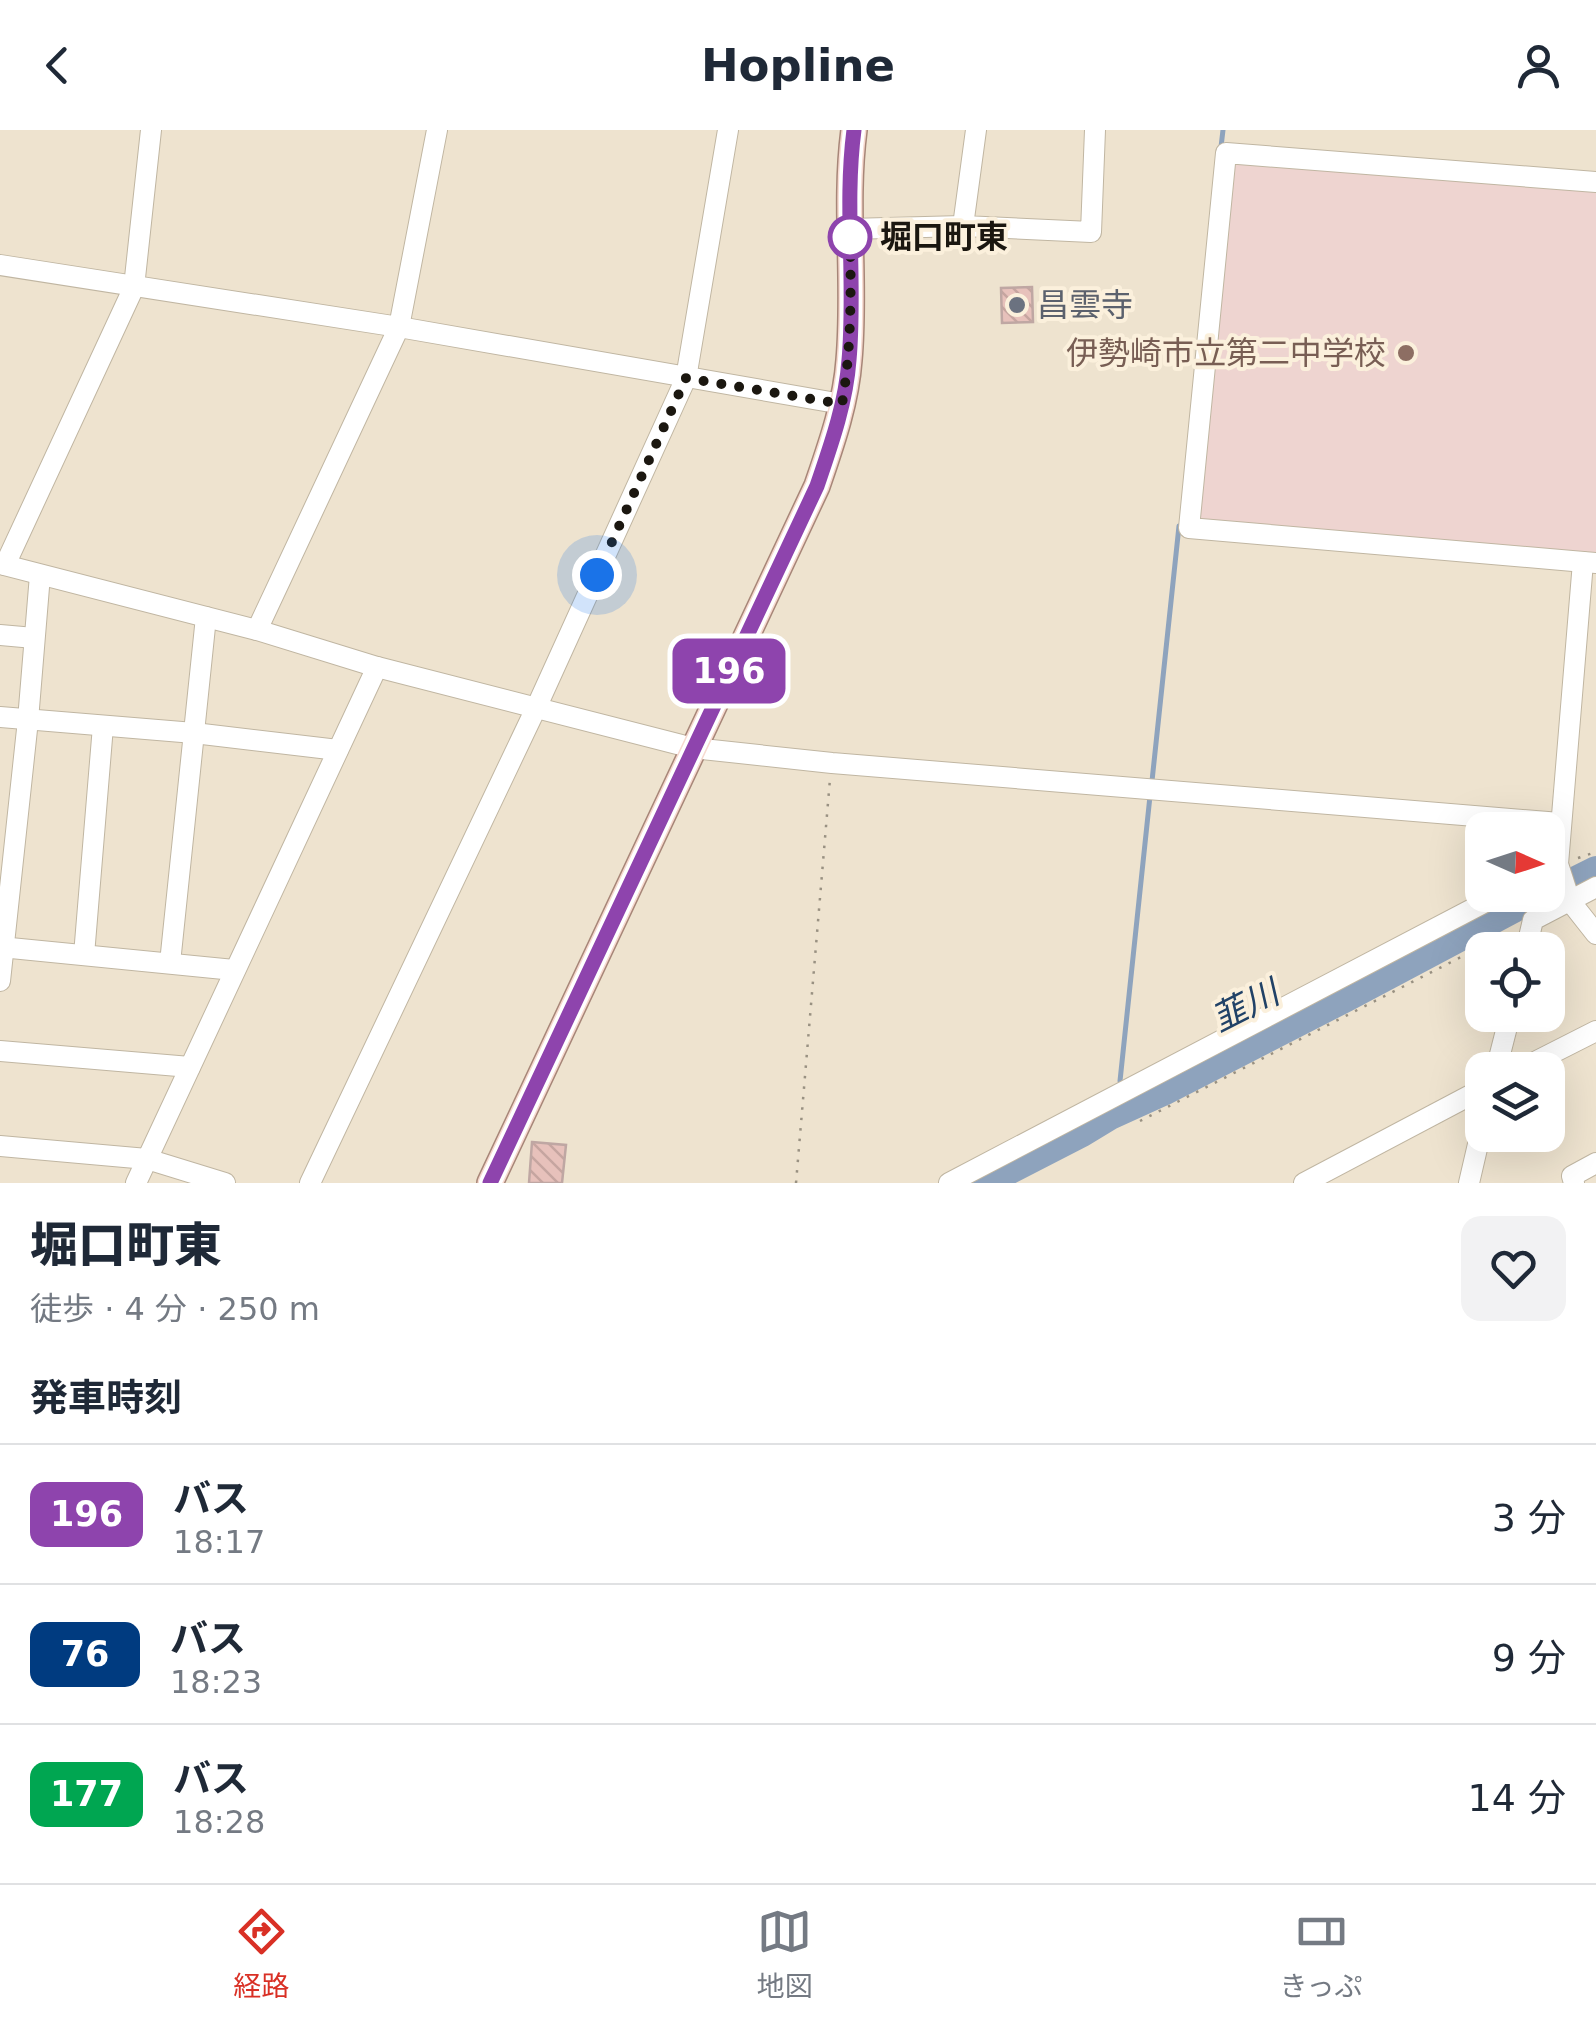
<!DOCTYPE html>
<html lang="ja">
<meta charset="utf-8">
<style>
body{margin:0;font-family:"DejaVu Sans","Noto Sans JP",sans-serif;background:#f2f2f3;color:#1f2937;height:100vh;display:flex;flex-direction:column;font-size:38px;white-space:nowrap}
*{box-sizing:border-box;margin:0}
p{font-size:32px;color:#747a83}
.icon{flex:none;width:55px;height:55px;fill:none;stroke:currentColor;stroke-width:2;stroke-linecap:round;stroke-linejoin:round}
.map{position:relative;height:1053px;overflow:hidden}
.sheet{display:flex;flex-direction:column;background:#fff;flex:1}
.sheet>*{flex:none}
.badge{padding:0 20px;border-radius:15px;font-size:35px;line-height:65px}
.needle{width:65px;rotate:93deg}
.controls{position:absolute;left:1465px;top:682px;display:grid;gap:20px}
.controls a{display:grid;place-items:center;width:100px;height:100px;border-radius:20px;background:#fff;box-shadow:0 10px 40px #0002;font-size:50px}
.you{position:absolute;width:50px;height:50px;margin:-25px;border:8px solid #fff;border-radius:50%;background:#1a73e8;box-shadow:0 0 0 15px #1a73e833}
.map>.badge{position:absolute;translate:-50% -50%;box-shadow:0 0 0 5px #fff}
h2{padding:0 30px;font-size:38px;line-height:90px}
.round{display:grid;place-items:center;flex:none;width:105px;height:105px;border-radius:20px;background:#f2f2f3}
.overview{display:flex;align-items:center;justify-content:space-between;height:170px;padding:0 30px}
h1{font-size:48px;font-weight:800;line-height:75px}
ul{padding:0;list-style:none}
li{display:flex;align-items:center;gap:30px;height:140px;padding:0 30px;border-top:2px solid #e0e1e3}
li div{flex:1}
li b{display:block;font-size:38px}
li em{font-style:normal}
li .badge{min-width:110px;font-weight:700;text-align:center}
header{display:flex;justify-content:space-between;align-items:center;height:130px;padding:0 30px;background:#fff;font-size:45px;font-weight:800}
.tabs{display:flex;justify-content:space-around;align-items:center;height:140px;border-top:2px solid #e0e1e3;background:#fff;font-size:28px;color:#747a83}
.tabs a{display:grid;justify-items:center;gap:5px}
.tabs .on{color:#d93025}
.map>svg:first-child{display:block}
</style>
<header><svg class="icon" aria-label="back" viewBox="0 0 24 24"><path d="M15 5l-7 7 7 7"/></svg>Hopline<svg class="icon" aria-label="person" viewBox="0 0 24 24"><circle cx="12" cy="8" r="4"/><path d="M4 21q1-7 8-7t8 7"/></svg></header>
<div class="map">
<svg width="1596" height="1053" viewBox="0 0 1596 1053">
<defs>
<pattern id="building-back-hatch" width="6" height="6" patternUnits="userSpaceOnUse" patternTransform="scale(2.5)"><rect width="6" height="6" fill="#e7c1bb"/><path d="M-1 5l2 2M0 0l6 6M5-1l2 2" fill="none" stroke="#c6a5a0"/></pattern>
</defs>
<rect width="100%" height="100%" fill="#eee3cf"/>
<polygon fill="#eed4d0" points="1241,30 1596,59 1596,424 1202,393 1199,388 1235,36"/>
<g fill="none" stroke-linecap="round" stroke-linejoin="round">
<g stroke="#8ea3bd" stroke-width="5">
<polyline points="1221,17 1223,0"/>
<polyline points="1152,651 1179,396"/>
<polyline points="1120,951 1150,666"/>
<polyline points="1123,969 1125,979"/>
</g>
<g stroke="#8ea3bd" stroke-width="28">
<polyline points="1548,762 1566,755 1596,740"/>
<polyline points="985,1053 1082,1003 1110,986 1165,961 1346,868 1540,765"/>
</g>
</g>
<g fill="url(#building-back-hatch)" stroke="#bfa7a3" stroke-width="2.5">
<polygon points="1032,157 1033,192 1002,193 1001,158"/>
<polygon points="532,1012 566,1015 562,1053 529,1053"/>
</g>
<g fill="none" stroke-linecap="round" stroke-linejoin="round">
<g stroke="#c0b6a2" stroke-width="22">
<g id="minor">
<polyline points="976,0 963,96 1091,102 1095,0"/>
<polyline points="1596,52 1226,23 1189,398 1596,433"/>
<polyline points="849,99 963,96"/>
<polyline points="0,135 399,197 842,274"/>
<polyline points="1583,432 1558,734 1570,771 1596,804"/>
<polyline points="0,434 257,500 377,537 693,618 832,633 1560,693"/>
<polyline points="5,435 134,157 151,0"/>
<polyline points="257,500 399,197 437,0"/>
<polyline points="0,505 34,508"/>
<polyline points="0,587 194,603 338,620"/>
<polyline points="0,817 234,840"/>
<polyline points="1526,820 1533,790 1596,757"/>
<polyline points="84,825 103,596"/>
<polyline points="170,833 206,487"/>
<polyline points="0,851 28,590 40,445"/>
<polyline points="0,921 190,937"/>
<polyline points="1496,940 1510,885"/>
<polyline points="1519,940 1596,901"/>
<polyline points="0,1016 147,1029 225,1053"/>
<polyline points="136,1053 377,537"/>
<polyline points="310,1053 537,576 686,248 728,0"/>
<polyline points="949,1053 1499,765"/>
<polyline points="1304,1053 1482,959"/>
<polyline points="1469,1053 1482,997"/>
<polyline points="1574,1053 1572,1046 1596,1033"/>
</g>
</g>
<g stroke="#a78678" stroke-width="28">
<path id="major" d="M490,1053L817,356C831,315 846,273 849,230C856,153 844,76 854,0"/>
</g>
<g stroke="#999182" stroke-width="2.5" stroke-dasharray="2.5 8" stroke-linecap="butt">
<polyline points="1578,728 1596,722"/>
<polyline points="1140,991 1510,802"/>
<polyline points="796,1053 830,649"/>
</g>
<use href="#minor" stroke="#fff" stroke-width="20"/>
<use href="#major" stroke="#f7dad0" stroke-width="25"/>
</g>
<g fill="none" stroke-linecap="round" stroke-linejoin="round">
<g stroke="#fff" stroke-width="22">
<path id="line" d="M490,1053L817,356C831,315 846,273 849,230C856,153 844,76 854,0"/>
</g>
<use href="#line" stroke="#8e44ad" stroke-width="15"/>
<path stroke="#1b1710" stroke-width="10" stroke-dasharray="0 18" d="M597,445L686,248L842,274C852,216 851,159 850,99V107"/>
</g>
<circle fill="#fff" stroke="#8e44ad" stroke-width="5" cx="850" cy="107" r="20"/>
<circle fill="#6b7280" stroke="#fbf0dc" stroke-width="4" cx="1017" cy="175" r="10"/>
<circle fill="#8d6e63" stroke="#fbf0dc" stroke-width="4" cx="1406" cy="223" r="10"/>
<g text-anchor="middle" stroke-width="8" stroke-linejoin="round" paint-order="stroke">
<g font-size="32" font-weight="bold" fill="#1b1710" stroke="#fbf0dc" text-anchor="start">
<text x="880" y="118">堀口町東</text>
</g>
<g font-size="32" fill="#5b616d" stroke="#fbf0dc" text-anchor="start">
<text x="1037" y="186">昌雲寺</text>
</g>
<g font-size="32" fill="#785e54" stroke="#fbf0dc" text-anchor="end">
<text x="1386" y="234">伊勢崎市立第二中学校</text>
</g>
<g font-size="35" font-style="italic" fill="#214267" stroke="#fbf0dc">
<text transform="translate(1245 876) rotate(-27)" y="12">韮川</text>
</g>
</g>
</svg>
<div class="controls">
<a><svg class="needle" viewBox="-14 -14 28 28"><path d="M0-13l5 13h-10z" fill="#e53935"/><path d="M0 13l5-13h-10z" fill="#747a83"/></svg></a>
<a><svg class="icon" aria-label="locate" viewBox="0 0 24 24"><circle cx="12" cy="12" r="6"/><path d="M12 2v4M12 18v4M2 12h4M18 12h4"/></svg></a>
<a><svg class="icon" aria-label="layers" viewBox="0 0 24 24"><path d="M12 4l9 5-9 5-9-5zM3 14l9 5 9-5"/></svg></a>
</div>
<div class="you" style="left:597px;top:445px"></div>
<b class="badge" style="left:729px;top:541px;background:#8e44ad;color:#fff">196</b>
</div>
<section class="sheet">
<div class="overview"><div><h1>堀口町東</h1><p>徒歩 · 4 分 · 250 m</p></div><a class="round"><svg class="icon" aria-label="heart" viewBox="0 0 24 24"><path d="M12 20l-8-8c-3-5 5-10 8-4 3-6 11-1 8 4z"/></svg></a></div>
<h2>発車時刻</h2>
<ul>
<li><span class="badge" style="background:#8e44ad;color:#fff">196</span><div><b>バス</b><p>18:17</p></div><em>3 分</em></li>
<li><span class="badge" style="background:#003b80;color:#fff">76</span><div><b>バス</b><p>18:23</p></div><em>9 分</em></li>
<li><span class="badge" style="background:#00a651;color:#fff">177</span><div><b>バス</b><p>18:28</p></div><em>14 分</em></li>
</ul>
</section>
<nav class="tabs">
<a class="on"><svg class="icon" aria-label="directions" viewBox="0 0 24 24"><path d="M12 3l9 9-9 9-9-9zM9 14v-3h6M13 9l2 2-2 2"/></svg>経路</a>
<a><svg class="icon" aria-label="map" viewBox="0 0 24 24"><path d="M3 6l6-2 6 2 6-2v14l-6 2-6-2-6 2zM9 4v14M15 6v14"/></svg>地図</a>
<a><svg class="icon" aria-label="tickets" viewBox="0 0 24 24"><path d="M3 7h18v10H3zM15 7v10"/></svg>きっぷ</a>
</nav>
